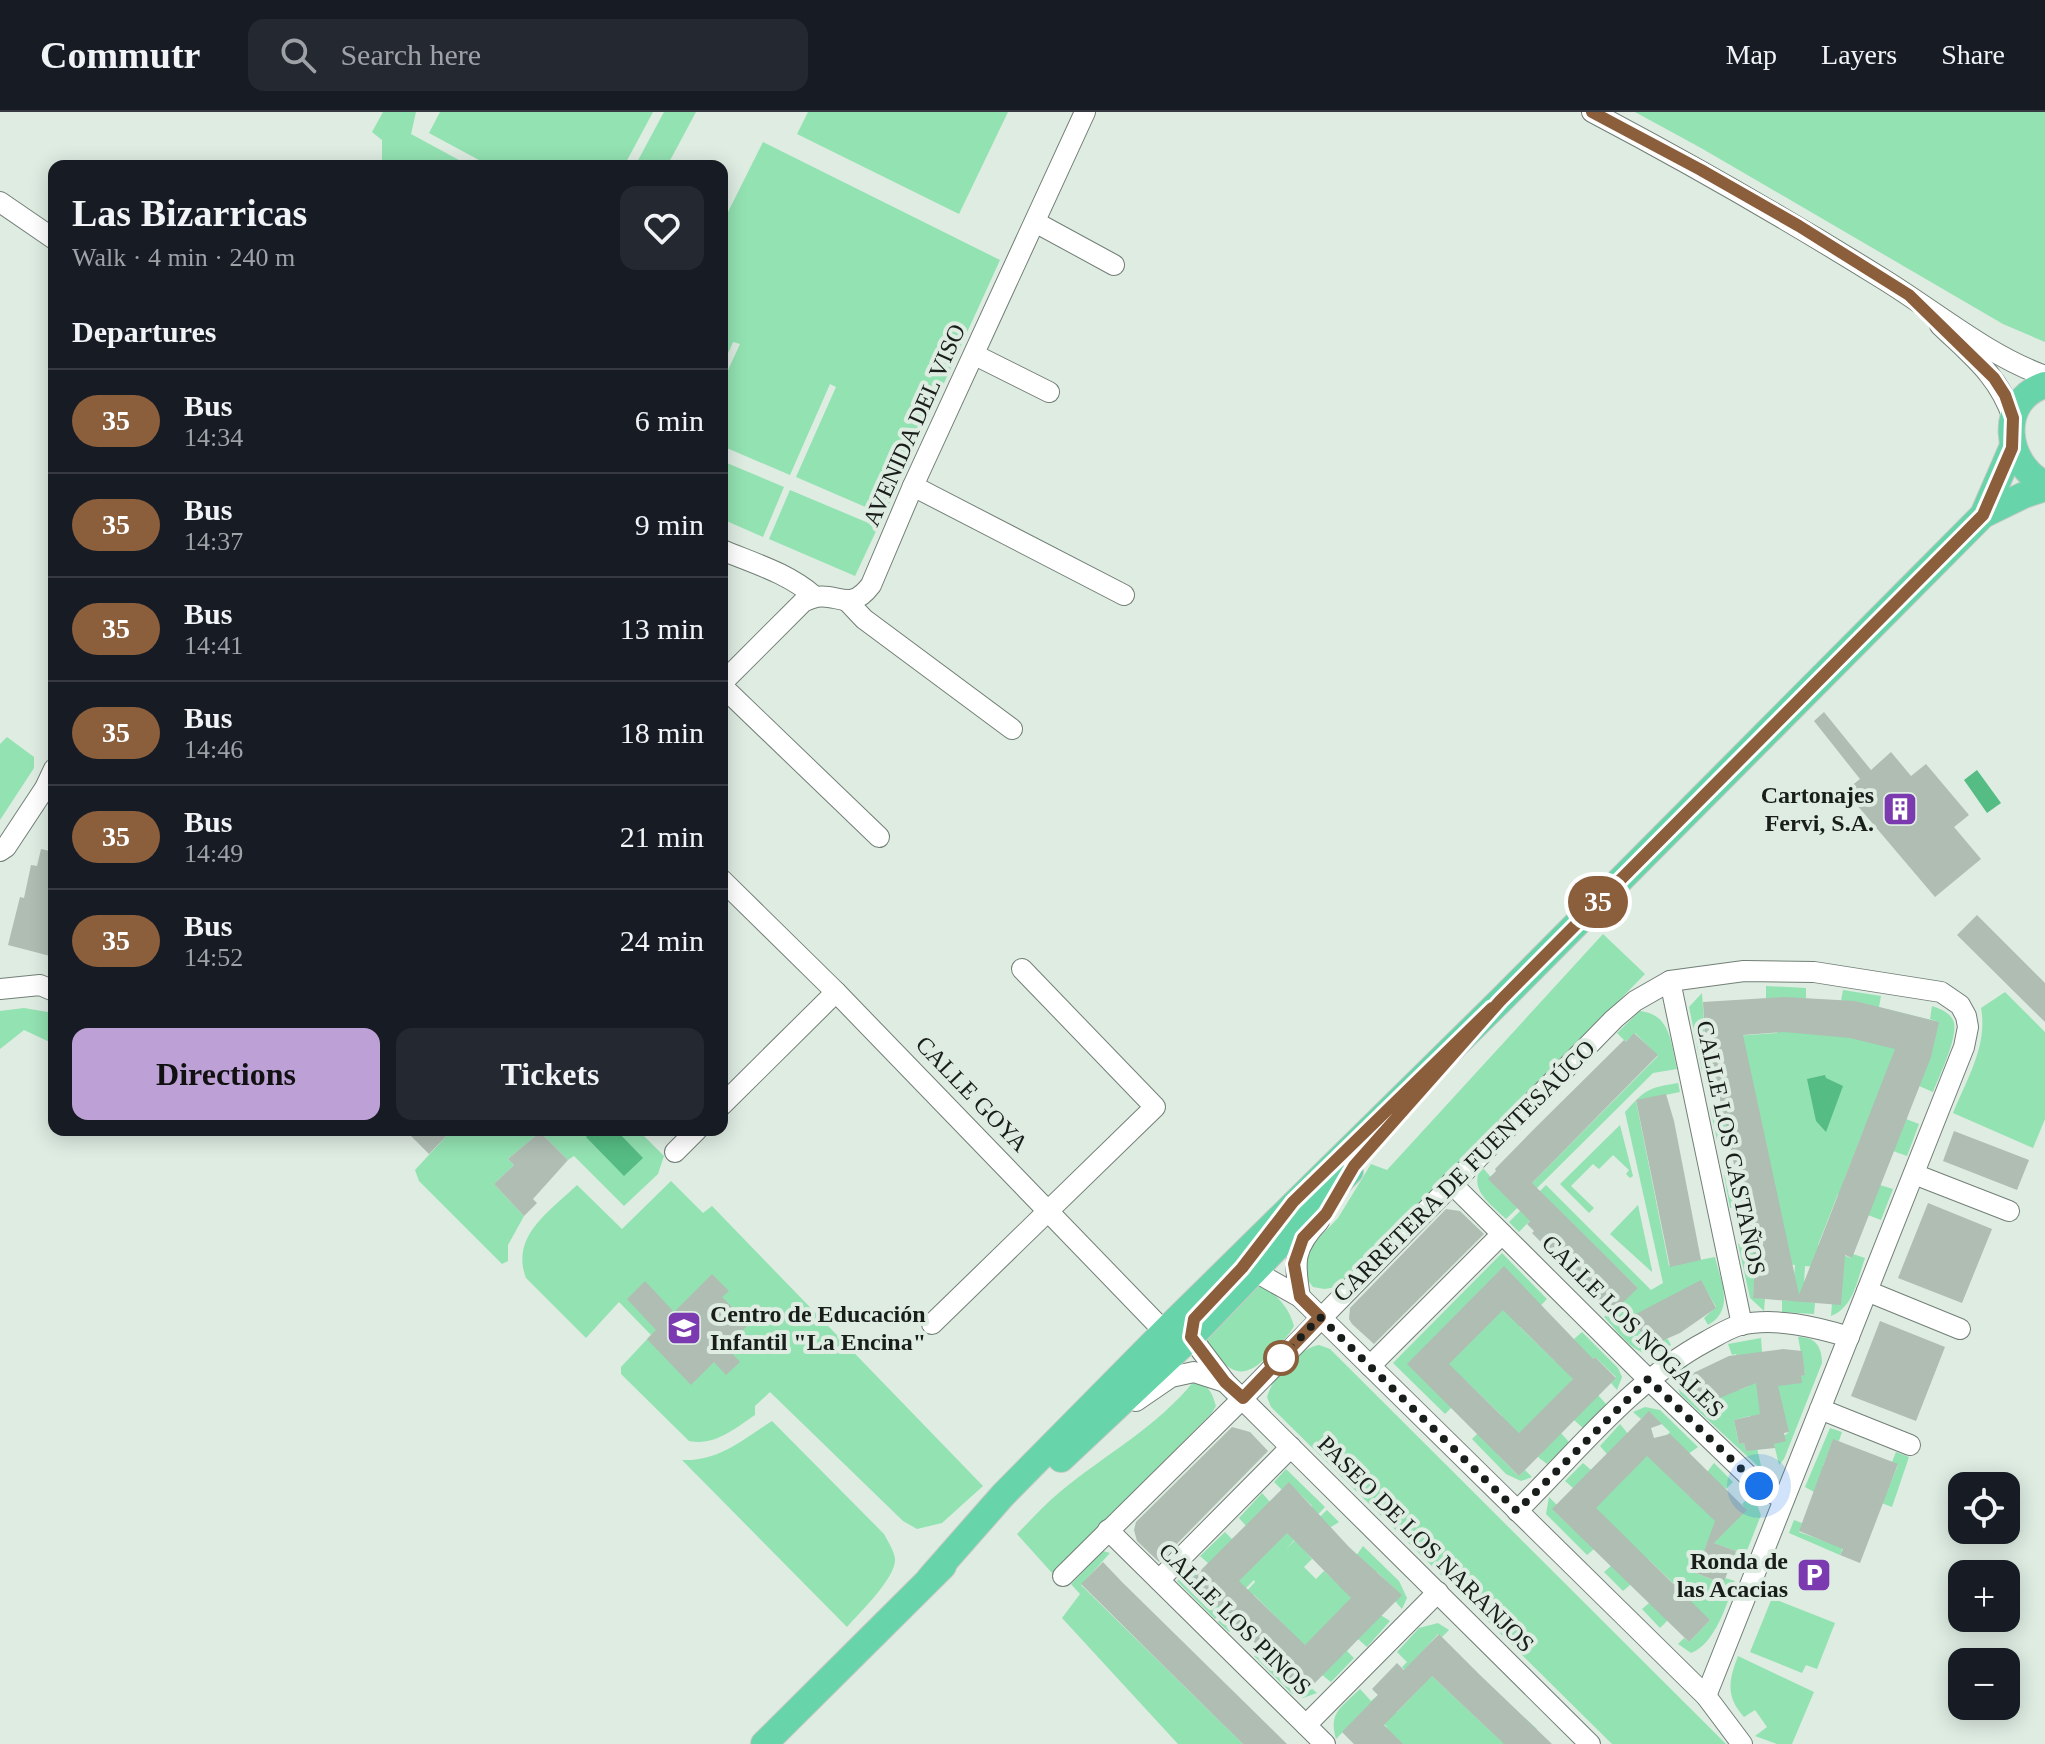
<!DOCTYPE html>
<meta charset="utf-8">
<style>
body{margin:0;font-family:Georgia,serif;background:#242831;color:#f1f3f6;height:100vh;display:flex;flex-direction:column;font-size:30px;white-space:nowrap}
*{box-sizing:border-box;margin:0}
p{font-size:26px;color:#9ea1a6}
.icon{flex:none;width:44px;height:44px;fill:none;stroke:currentColor;stroke-width:2;stroke-linecap:round;stroke-linejoin:round}
.map{position:relative;flex:1;overflow:hidden}
.sheet{position:absolute;left:48px;top:48px;width:680px;height:976px;display:flex;flex-direction:column;background:#171b24;border-radius:16px;box-shadow:0 4px 20px #0003}
.sheet>*{flex:none}
.badge{padding:0 16px;border-radius:26px;font-size:28px;line-height:52px}
.tools{position:absolute;left:1948px;top:1360px;display:grid;gap:16px}
.tools a{display:grid;place-items:center;width:72px;height:72px;border-radius:16px;background:#171b24;box-shadow:0 4px 20px #0003;font-size:40px}
.you{position:absolute;width:40px;height:40px;margin:-20px;border:6px solid #fff;border-radius:50%;background:#1a73e8;box-shadow:0 0 0 12px #1a73e833}
.map>.badge{position:absolute;translate:-50% -50%;box-shadow:0 0 0 4px #fff}
h2{padding:0 24px;font-size:30px;line-height:72px}
.round{display:grid;place-items:center;flex:none;width:84px;height:84px;border-radius:16px;background:#242831}
.overview{display:flex;align-items:center;justify-content:space-between;height:136px;padding:0 24px}
h1{font-size:38px;font-weight:700;line-height:60px}
.cta{display:flex;gap:16px;margin-top:auto;padding:16px 24px}
.cta a{flex:1;height:92px;border-radius:16px;background:#bca0d6;color:#111;font-size:32px;font-weight:700;line-height:92px;text-align:center}
.cta a+a{background:#242831;color:#f1f3f6}
ul{padding:0;list-style:none}
li{display:flex;align-items:center;gap:24px;height:104px;padding:0 24px;border-top:2px solid #363941}
li div{flex:1}
li b{display:block;font-size:30px}
li em{font-style:normal}
li .badge{min-width:88px;font-weight:700;text-align:center}
header{display:flex;align-items:center;gap:48px;box-sizing:border-box;height:112px;padding:0 40px;background:#171b24;border-bottom:2px solid #363941}
header strong{font-size:38px}
nav{display:flex;gap:44px;margin-inline-start:auto;font-size:28px}
.search{width:560px;height:72px;background:#242831;display:flex;align-items:center;gap:20px;box-sizing:border-box;padding:0 28px;border-radius:16px;color:#9ea1a6;font-size:30px}
.map>svg:first-child{display:block}
</style>
<header>
<strong>Commutr</strong>
<div class="search"><svg class="icon" aria-label="search" viewBox="0 0 24 24"><circle cx="10" cy="10" r="6"/><path d="M15 15l6 6"/></svg>Search here</div>
<nav><a>Map</a><a>Layers</a><a>Share</a></nav>
</header>
<div class="map">
<svg width="2045" height="1632" viewBox="0 0 2045 1632">
<rect width="100%" height="100%" fill="#deece2"/>
<g fill="#93e2b2">
<polygon points="383,0 416,0 411,22 470,54 382,54 382,28 372,20"/>
<polygon points="440,0 653,0 624,54 490,54 429,21"/>
<polygon points="664,0 696,0 667,54 635,54"/>
<polygon points="808,0 1008,0 959,102 797,22"/>
<polygon points="1635,0 2045,0 2045,230 2003,212 1701,36"/>
<polygon points="763,30 1000,148 884,403 796,365 836,275 830,272 790,363 722,334 722,271 740,232 733,230 722,255 722,112"/>
<polygon points="722,349 784,375 763,425 722,407"/>
<polygon points="790,378 878,415 855,464 769,427"/>
<polygon points="7,625 34,645 34,656 0,708 0,632"/>
<polygon points="1603,822 1645,862 1338,1175 1324,1177 1313,1175 1307,1167 1304,1157 1310,1135 1338,1106 1371,1052 1387,1058"/>
<path d="M1766,874L1806,876V886H1794L1841,889L1843,878L1881,884L1879,895L1939,910L1930,907L1932,894C1940,897 1949,900 1953,908C1960,922 1939,964 1933,980L1919,974L1906,1007L1919,1012L1907,1044L1893,1039L1864,1017L1844,1068L1880,1073L1893,1077L1881,1108L1868,1103L1871,1094L1838,1082L1818,1133L1851,1146L1853,1142L1865,1146C1857,1168 1854,1195 1831,1204L1832,1192L1843,1157L1805,1154L1803,1189L1815,1191L1814,1202L1782,1200V1188L1792,1189L1795,1153L1756,1149L1753,1185L1765,1187L1764,1199L1750,1186L1738,1132L1750,1129L1752,1137L1787,1130L1741,1083L1743,1094L1730,1096L1724,1063L1735,1061L1738,1069L1726,1015L1728,1026L1717,1028L1710,996L1721,993L1723,1001L1714,957L1702,959L1689,895L1702,881L1705,926L1777,921L1776,886H1766Z"/>
<path d="M2005,880L2045,920V1007L2033,1036L1953,1001C1967,967 1988,933 1981,896Z"/>
<polygon points="24,896 48,900 54,907 54,932 24,918 0,937 0,899"/>
<path d="M1640,899C1671,902 1671,932 1677,957L1653,961L1506,1107C1491,1092 1467,1077 1482,1055L1513,1090L1658,944L1635,921L1626,930L1617,921Z"/>
<path d="M1678,971L1680,980L1636,989L1669,1154L1715,1145C1721,1170 1735,1198 1708,1213L1704,1206L1716,1195L1701,1169L1633,1205L1646,1232L1667,1226L1671,1233C1665,1236 1658,1241 1652,1242C1634,1244 1615,1216 1604,1205L1637,1175L1549,1089L1519,1120L1509,1110L1546,1073L1651,1178L1663,1171L1625,1000C1646,977 1648,976 1678,971Z"/>
<polygon points="1620,1013 1633,1064 1630,1066 1626,1062 1629,1058 1613,1043 1599,1057 1593,1052 1571,1074 1594,1096 1589,1101 1560,1072"/>
<polygon points="452,1018 638,1018 664,1044 658,1062 624,1094 574,1044 568,1048 540,1020 508,1047 514,1053 494,1072 524,1104 508,1133 508,1149 502,1152 419,1069 415,1058"/>
<path d="M671,1069L703,1101L712,1094L983,1374L942,1411L917,1417L903,1409L770,1280L755,1294V1303C734,1317 715,1334 689,1329L621,1262V1255L651,1223L619,1190L586,1226L526,1166C510,1124 550,1099 577,1073L622,1117Z"/>
<polygon points="1638,1093 1652,1158 1652,1160 1610,1122"/>
<polygon points="1502,1141 1547,1187 1520,1215 1556,1250 1576,1230 1574,1227 1582,1220 1618,1256 1622,1265 1617,1278 1611,1271 1616,1265 1595,1245 1571,1269 1598,1283 1606,1292 1583,1316 1574,1308 1561,1321 1569,1330 1547,1352 1538,1345 1543,1339 1498,1343 1519,1364 1525,1358 1532,1365 1521,1369 1506,1362 1472,1327 1478,1321 1482,1324 1502,1304 1466,1269 1452,1295 1445,1302 1393,1251"/>
<path d="M1259,1170C1275,1183 1288,1192 1294,1214C1288,1225 1278,1234 1269,1243C1237,1275 1228,1255 1203,1229Z"/>
<path d="M1798,1225C1815,1225 1822,1234 1822,1251L1784,1347L1779,1353L1774,1332L1789,1320L1750,1304L1734,1308L1739,1332L1744,1331L1746,1339L1757,1336L1762,1358L1680,1282C1676,1269 1676,1262 1686,1252L1698,1286L1703,1285L1706,1292L1738,1276L1739,1278L1749,1274L1736,1242L1732,1243L1728,1232L1761,1226L1762,1240L1801,1264L1805,1262Z"/>
<path d="M1319,1233L1330,1237L1726,1632H1612L1271,1295L1267,1285C1273,1264 1298,1237 1319,1233Z"/>
<path d="M1194,1269C1208,1272 1212,1280 1216,1294L1211,1302L1052,1461L1017,1422C1031,1408 1045,1392 1061,1379C1106,1342 1157,1315 1194,1269Z"/>
<path d="M1645,1295L1660,1298L1698,1335L1664,1359L1689,1384L1714,1351L1733,1370L1726,1377L1721,1373L1746,1398L1742,1392L1749,1385L1757,1393L1761,1403L1744,1446L1735,1443L1736,1439L1708,1429L1696,1461L1722,1472L1725,1466L1735,1469C1727,1492 1715,1532 1691,1541L1678,1532L1684,1526L1689,1530L1710,1508L1667,1509L1660,1516L1642,1497L1673,1471L1648,1447L1630,1473L1623,1479L1604,1460L1611,1454L1594,1437L1587,1443L1546,1402L1549,1385L1557,1393L1553,1398L1574,1418L1573,1376L1565,1369L1583,1351L1591,1358L1607,1342L1600,1334L1620,1312L1646,1344L1670,1320L1649,1300L1641,1307L1633,1300Z"/>
<path d="M772,1309L884,1422C888,1430 894,1438 895,1447C896,1466 860,1500 847,1515L682,1348C718,1350 744,1327 772,1309Z"/>
<polygon points="1830,1316 1842,1320 1839,1329 1833,1328 1823,1354 1887,1380 1898,1353 1892,1350 1896,1340 1909,1345 1892,1395 1863,1384 1840,1443 1789,1421 1794,1408 1802,1411 1799,1420 1827,1430 1814,1380 1805,1375"/>
<polygon points="1286,1357 1325,1395 1286,1437 1327,1398 1339,1410 1301,1434 1312,1447 1304,1455 1316,1467 1324,1459 1337,1471 1363,1434 1399,1469 1407,1486 1402,1497 1395,1489 1401,1483 1377,1460 1353,1485 1390,1509 1367,1535 1358,1527 1347,1539 1354,1546 1331,1570 1322,1563 1304,1534 1279,1559 1302,1582 1310,1575 1317,1581 1303,1586 1292,1582 1254,1544 1261,1537 1267,1542 1290,1519 1254,1483 1230,1506 1236,1513 1229,1520 1218,1510 1255,1470 1254,1468 1215,1507 1177,1469 1189,1456 1197,1463 1190,1471 1214,1494 1238,1468 1208,1451 1200,1444 1225,1420 1232,1427 1246,1414 1239,1406 1262,1381 1270,1390 1300,1407 1312,1394 1289,1371 1282,1378 1274,1370"/>
<polygon points="1103,1439 1110,1441 1081,1473 1243,1632 1178,1632 1062,1506 1080,1482 1071,1472"/>
<polygon points="1772,1486 1835,1511 1817,1557 1806,1553 1802,1561 1750,1540"/>
<path d="M1438,1511L1449,1518L1442,1525L1438,1522L1415,1548L1502,1630L1525,1606L1537,1617L1523,1632H1389L1380,1623L1387,1615L1367,1595L1336,1627C1328,1600 1342,1595 1360,1577L1371,1589L1378,1583L1397,1600L1421,1575L1402,1555L1407,1550L1397,1540L1419,1516Z"/>
<path d="M1738,1544L1814,1580L1792,1632H1777L1755,1624L1767,1615L1755,1598L1744,1605C1725,1584 1729,1568 1738,1544Z"/>
</g>
<g fill="#55bc83">
<polygon points="1977,658 2001,691 1987,701 1964,668"/>
<polygon points="1825,963 1826,966 1843,974 1826,1020 1816,1009 1807,967"/>
<polygon points="593,1018 616,1018 643,1046 624,1064 586,1025"/>
</g>
<g fill="#afbdb3" fill-rule="evenodd">
<polygon points="1824,600 1871,658 1891,640 1911,664 1926,652 1969,703 1954,715 1981,747 1935,785 1845,679 1860,667 1814,609"/>
<polygon points="41,737 54,740 54,845 8,833 20,785 24,786 31,753 37,754"/>
<polygon points="1977,803 2045,871 2045,910 1957,823"/>
<path d="M1785,885L1855,889L1939,910L1931,945L1852,1146L1845,1143L1841,1193L1753,1186L1755,1152L1753,1141L1763,1135L1752,1137L1707,926H1705L1703,890ZM1784,920L1850,926L1895,937L1799,1183L1743,923Z"/>
<polygon points="1634,921 1658,943 1532,1071 1638,1176 1614,1199 1606,1191 1603,1193 1532,1121 1534,1119 1527,1112 1530,1109 1488,1067 1496,1059 1495,1057 1534,1017 1624,928 1626,930"/>
<polygon points="1666,982 1674,1009 1701,1148 1670,1155 1636,988"/>
<polygon points="405,1018 452,1018 429,1042"/>
<polygon points="1954,1019 2029,1048 2017,1078 1943,1049"/>
<polygon points="540,1020 568,1048 533,1087 537,1091 524,1104 494,1072 514,1053 508,1047"/>
<polygon points="1928,1091 1992,1117 1962,1191 1898,1166"/>
<polygon points="1446,1097 1460,1099 1484,1122 1374,1232 1352,1212 1349,1207 1350,1196"/>
<path d="M1504,1154L1593,1247L1595,1245L1616,1266L1519,1364L1407,1252ZM1503,1198L1573,1267L1519,1321L1449,1252Z"/>
<polygon points="712,1162 729,1179 722,1185 749,1212 726,1235 740,1250 726,1263 714,1250 691,1273 647,1227 656,1218 627,1187 645,1169 674,1200"/>
<polygon points="1701,1168 1716,1196 1680,1221 1657,1231 1656,1227 1647,1232 1632,1204"/>
<polygon points="1880,1209 1945,1235 1916,1309 1851,1284"/>
<polygon points="1783,1237 1802,1239 1805,1263 1801,1264 1802,1271 1778,1274 1789,1320 1784,1321 1786,1329 1774,1332 1775,1336 1746,1339 1744,1331 1739,1332 1734,1308 1760,1302 1756,1271 1705,1292 1703,1285 1698,1287 1689,1263 1729,1244"/>
<polygon points="1649,1299 1662,1312 1651,1316 1654,1326 1670,1322 1747,1398 1714,1431 1736,1439 1723,1472 1696,1461 1715,1409 1647,1344 1596,1396 1710,1508 1689,1530 1552,1397"/>
<polygon points="1232,1315 1250,1320 1268,1339 1159,1450 1137,1429 1134,1418 1136,1410"/>
<polygon points="1833,1327 1898,1352 1860,1451 1840,1443 1843,1437 1799,1419"/>
<path d="M1289,1370L1349,1435L1402,1483L1303,1583L1279,1559L1281,1557L1216,1492L1213,1494L1189,1470ZM1287,1421L1351,1486L1305,1533L1239,1469Z"/>
<polygon points="1103,1450 1122,1470 1287,1632 1243,1632 1181,1571 1081,1472"/>
<polygon points="1439,1522 1481,1564 1552,1632 1504,1632 1432,1564 1384,1613 1403,1632 1354,1632 1342,1620 1378,1583 1372,1577 1397,1551 1404,1558"/>
</g>
<g fill="none" stroke-linecap="round" stroke-linejoin="round">
<g stroke="#727f77" stroke-width="22">
<g id="minor">
<path d="M1592,0C1691,52 1788,108 1883,167C1935,199 1987,243 2045,264"/>
<polyline points="0,90 54,127"/>
<polyline points="1035,110 1114,153"/>
<path d="M1940,213C1972,244 1998,263 2013,306"/>
<polyline points="975,243 1049,280"/>
<polyline points="913,374 1124,483"/>
<path d="M722,438C753,451 788,461 814,484"/>
<polyline points="848,490 864,507 1012,617"/>
<path d="M722,571L803,490C835,472 846,506 871,473L913,374L1085,0"/>
<polyline points="722,574 879,725"/>
<polyline points="0,739 6,735 45,676 54,657"/>
<polyline points="722,768 836,880 1159,1214 1191,1225 1225,1270 1590,1632"/>
<polyline points="1670,869 1742,1213"/>
<polyline points="0,877 40,873 54,879"/>
<polyline points="722,993 836,880"/>
<polyline points="675,1040 697,1018"/>
<polyline points="1914,1062 2009,1099"/>
<polyline points="1451,1071 1648,1267 1759,1374 1784,1387"/>
<polyline points="1244,1157 1254,1159 1300,1185 1706,1584 1742,1632"/>
<polyline points="1867,1179 1960,1217"/>
<path d="M1300,1185C1294,1150 1293,1136 1319,1109"/>
<polyline points="932,1212 1155,995 1022,857"/>
<polyline points="1370,1254 1502,1122"/>
<polyline points="1136,1289 1171,1265 1194,1260 1225,1270"/>
<polyline points="1820,1297 1910,1333"/>
<path d="M1517,1399C1577,1340 1632,1269 1707,1229C1718,1223 1729,1216 1740,1213C1775,1205 1816,1215 1849,1225"/>
<polyline points="1108,1418 1325,1632"/>
<polyline points="1063,1464 1243,1286 1614,907 1635,889 1670,869 1744,859 1814,860 1941,880 1960,893 1966,904 1968,915 1964,935 1706,1584"/>
<polyline points="1159,1468 1291,1335"/>
<polyline points="1306,1613 1438,1480"/>
</g>
</g>
<g stroke="#c8c9c8" stroke-width="28">
<g id="major">
<path d="M2045,273C1997,288 2004,352 2045,372"/>
<polyline points="1983,403 2012,336"/>
<polyline points="1061,1347 1191,1225 1350,1059"/>
<polyline points="930,1466 1003,1383 1167,1217 1500,889 1983,403 2024,383 2045,376"/>
<polyline points="764,1632 943,1454"/>
</g>
</g>
<use href="#minor" stroke="#fff" stroke-width="20"/>
<use href="#major" stroke="#67d4a9" stroke-width="26"/>
</g>
<g fill="none" stroke-linecap="round" stroke-linejoin="round">
<g stroke="#fff" stroke-width="18">
<polyline id="line" points="1492,896 1293,1090 1242,1156 1194,1207 1191,1225 1225,1270 1243,1286 1320,1205 1300,1185 1294,1152 1303,1126 1326,1102 1354,1054 1500,889 1983,403 2012,336 2013,306 2005,283 1994,266 1909,183 1799,114 1701,58 1592,0"/>
</g>
<use href="#line" stroke="#8b5e3c" stroke-width="12"/>
<polyline stroke="#191e1b" stroke-width="8" stroke-dasharray="0 14.4" points="1281,1246 1320,1205 1517,1399 1648,1267 1759,1374"/>
</g>
<defs>
<g id="building-square" transform="scale(1.8)"><rect x="-9" y="-9" width="18" height="18" rx="4" fill="#7b3aaf" stroke="#deece2"/><path d="M-4-6H4V6H1V3H-1V6H-4ZM-2.5-4.3h1.7v1.8h-1.7ZM.8-4.3h1.7v1.8H.8ZM-2.5-1h1.7V.8h-1.7ZM.8-1h1.7V.8H.8Z" fill="#fff"/></g>
<g id="school-square" transform="scale(1.8)"><rect x="-9" y="-9" width="18" height="18" rx="4" fill="#7b3aaf" stroke="#deece2"/><path d="M0-5L7-2L0 1L-7-2ZM-4 1L0 2.5L4 1V4Q0 6-4 4Z" fill="#fff"/></g>
<g id="parking-square" transform="scale(1.8)"><rect x="-9" y="-9" width="18" height="18" rx="4" fill="#7b3aaf" stroke="#deece2"/><path d="M-3.5-5.5H1a3.5 3.5 0 0 1 0 7H-1V5.5H-3.5ZM-1-3.4V-.6H.8a1.4 1.4 0 0 0 0-2.8Z" fill="#fff"/></g>
</defs>
<g fill-rule="evenodd">
<use href="#building-square" x="1900" y="697"/>
<use href="#school-square" x="684" y="1216"/>
<use href="#parking-square" x="1814" y="1463"/>
</g>
<circle fill="#fff" stroke="#8b5e3c" stroke-width="4" cx="1281" cy="1246" r="16"/>
<g text-anchor="middle" stroke-width="8" stroke-linejoin="round" paint-order="stroke">
<g font-size="24" fill="#191e1b" stroke="#deece2">
<text transform="translate(914 313) rotate(-66)" y="8">AVENIDA DEL VISO</text>
<text transform="translate(972 982) rotate(46)" y="8">CALLE GOYA</text>
<text transform="translate(1731 1036) rotate(78)" y="8">CALLE LOS CASTAÑOS</text>
<text transform="translate(1464 1059) rotate(-45)" y="8">CARRETERA DE FUENTESAÚCO</text>
<text transform="translate(1633 1214) rotate(45)" y="8">CALLE LOS NOGALES</text>
<text transform="translate(1426 1432) rotate(45)" y="8">PASEO DE LOS NARANJOS</text>
<text transform="translate(1235 1507) rotate(45)" y="8">CALLE LOS PINOS</text>
</g>
<g font-size="24" font-weight="bold" fill="#191e1b" stroke="#deece2" text-anchor="end">
<text x="1874" y="691">Cartonajes<tspan x="1874" dy="28">Fervi, S.A.</tspan></text>
<text x="710" y="1210" text-anchor="start">Centro de Educación<tspan x="710" dy="28">Infantil "La Encina"</tspan></text>
<text x="1788" y="1457">Ronda de<tspan x="1788" dy="28">las Acacias</tspan></text>
</g>
</g>
</svg>
<div class="tools">
<a><svg class="icon" aria-label="locate" viewBox="0 0 24 24"><circle cx="12" cy="12" r="6"/><path d="M12 2v4M12 18v4M2 12h4M18 12h4"/></svg></a>
<a>+</a>
<a>−</a>
</div>
<div class="you" style="left:1759px;top:1374px"></div>
<b class="badge" style="left:1598px;top:790px;background:#8b5e3c;color:#fff">35</b>
<section class="sheet">
<div class="overview"><div><h1>Las Bizarricas</h1><p>Walk · 4 min · 240 m</p></div><a class="round"><svg class="icon" aria-label="heart" viewBox="0 0 24 24"><path d="M12 20l-8-8c-3-5 5-10 8-4 3-6 11-1 8 4z"/></svg></a></div>
<h2>Departures</h2>
<ul>
<li><span class="badge" style="background:#8b5e3c;color:#fff">35</span><div><b>Bus</b><p>14:34</p></div><em>6 min</em></li>
<li><span class="badge" style="background:#8b5e3c;color:#fff">35</span><div><b>Bus</b><p>14:37</p></div><em>9 min</em></li>
<li><span class="badge" style="background:#8b5e3c;color:#fff">35</span><div><b>Bus</b><p>14:41</p></div><em>13 min</em></li>
<li><span class="badge" style="background:#8b5e3c;color:#fff">35</span><div><b>Bus</b><p>14:46</p></div><em>18 min</em></li>
<li><span class="badge" style="background:#8b5e3c;color:#fff">35</span><div><b>Bus</b><p>14:49</p></div><em>21 min</em></li>
<li><span class="badge" style="background:#8b5e3c;color:#fff">35</span><div><b>Bus</b><p>14:52</p></div><em>24 min</em></li>
</ul>
<div class="cta"><a>Directions</a><a>Tickets</a></div>
</section>
</div>
